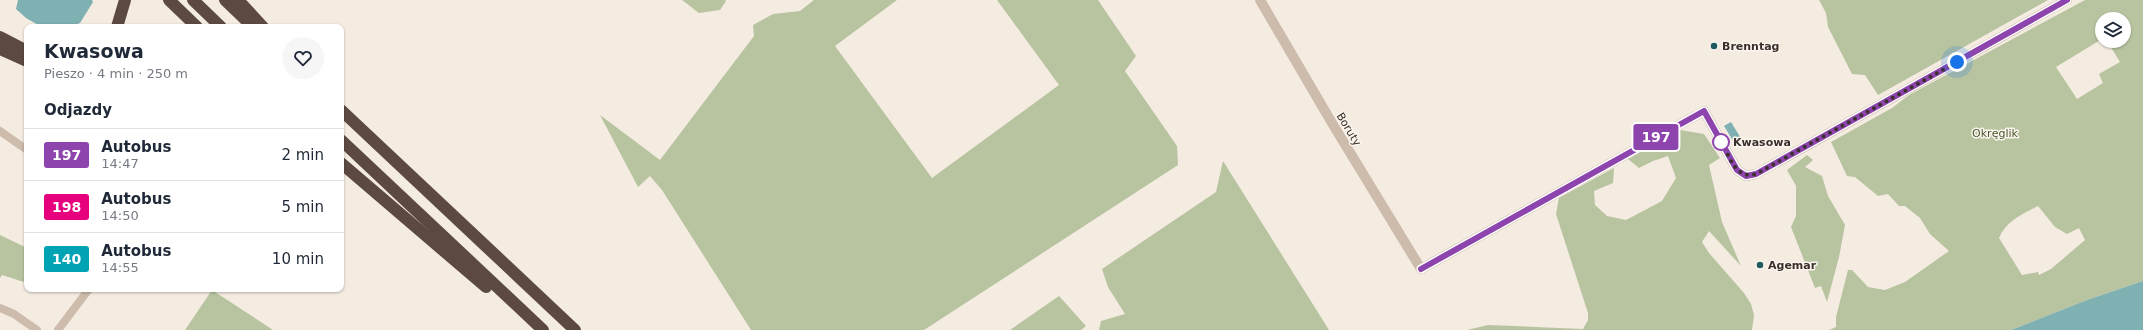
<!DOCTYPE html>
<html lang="pl">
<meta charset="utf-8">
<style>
body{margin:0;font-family:"DejaVu Sans",sans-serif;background:#f6f6f7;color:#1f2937;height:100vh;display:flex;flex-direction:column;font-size:15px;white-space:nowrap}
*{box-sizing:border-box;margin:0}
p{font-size:13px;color:#747a83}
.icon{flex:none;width:22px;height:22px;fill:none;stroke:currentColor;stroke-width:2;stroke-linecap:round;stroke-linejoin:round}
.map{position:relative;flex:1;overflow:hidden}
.sheet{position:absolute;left:24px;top:24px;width:320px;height:268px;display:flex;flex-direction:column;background:#fff;border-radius:8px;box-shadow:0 1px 3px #0004}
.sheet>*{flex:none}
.badge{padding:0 8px;border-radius:3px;font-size:14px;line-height:26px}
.tools{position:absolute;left:2095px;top:12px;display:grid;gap:8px}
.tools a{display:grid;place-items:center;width:36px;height:36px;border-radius:50%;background:#fff;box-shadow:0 1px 3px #0004;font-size:20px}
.you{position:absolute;width:20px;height:20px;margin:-10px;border:3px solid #fff;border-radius:50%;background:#1a73e8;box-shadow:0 0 0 6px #1a73e833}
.map>.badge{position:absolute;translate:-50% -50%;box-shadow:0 0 0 2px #fff}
h2{padding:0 20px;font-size:15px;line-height:36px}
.round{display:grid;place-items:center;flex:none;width:42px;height:42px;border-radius:21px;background:#f6f6f7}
.overview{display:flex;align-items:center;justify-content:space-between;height:68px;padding:0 20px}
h1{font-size:19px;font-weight:600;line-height:30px}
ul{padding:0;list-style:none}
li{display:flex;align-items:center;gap:12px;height:52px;padding:0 20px;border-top:1px solid #e0e1e3}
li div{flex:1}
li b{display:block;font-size:15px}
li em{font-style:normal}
li .badge{min-width:44px;font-weight:700;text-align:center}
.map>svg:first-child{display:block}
</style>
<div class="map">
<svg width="2143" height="330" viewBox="0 0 2143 330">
<rect width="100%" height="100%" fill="#f4ebe1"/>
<g fill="#b8c4a0" fill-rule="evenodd">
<polygon points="682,0 725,0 726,1 720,10 699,13"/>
<polygon points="814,0 897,0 835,46 932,178 1059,85 997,0 1098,0 1136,56 1125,71 1177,146 1178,165 924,330 751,330 662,190 650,176 638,187 600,115 660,160 754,36 753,25 773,14 800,11"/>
<polygon points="1819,0 2048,0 1878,95 1865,75 1852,74 1828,27 1826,13"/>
<path d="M2085,0H2143V281L2087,300L2011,330H1829L1836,327V317L1848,270H1852L1868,287L1885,290L1905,282L1949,251L1930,234L1920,218L1905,206H1899L1888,194L1878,196L1855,177L1847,176L1831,142L1892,108L1909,95ZM2102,19H2124V41H2107L2120,62L2099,74L2103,83L2077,99L2056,67L2102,39ZM2038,206L2055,227L2067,234L2079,228L2085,240L2051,269L2039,275L2038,272L2022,275L1999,238C2006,221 2023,214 2038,206Z"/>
<polygon points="1680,130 1704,134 1720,158 1709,165 1722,222 1741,266 1709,231 1702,242 1709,253 1744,293 1751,304 1754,315 1752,330 1467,330 1488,325 1583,329 1588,320 1588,313 1556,214 1559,198 1614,168 1613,183 1594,191 1595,205 1607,216 1626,220 1662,201 1676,178 1668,156 1653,161 1639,168 1628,159"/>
<polygon points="1807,155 1813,160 1805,167 1822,176 1828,196 1845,225 1839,257 1827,302 1821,286 1815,288 1791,227 1796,216 1796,186 1787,170"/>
<polygon points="1223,161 1329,330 1099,330 1101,321 1125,314 1108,287 1102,269 1216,192"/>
<polygon points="0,235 27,248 27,283 2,275 0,278"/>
<polygon points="212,290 273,330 185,330"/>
<polygon points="1059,296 1086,326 1081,330 1010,330"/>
</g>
<g fill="#7fb0b2">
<polygon points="18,0 92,0 93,2 80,23 70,27 40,26 26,18 16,9"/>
<polygon points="1731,122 1742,140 1735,144 1724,126"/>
<polygon points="2143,281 2143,330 2011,330 2087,300"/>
</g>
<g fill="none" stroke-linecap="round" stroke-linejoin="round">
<g stroke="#cdbbac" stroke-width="8">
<polyline points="0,131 27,150"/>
<polyline points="0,308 14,314 37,330"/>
<polyline points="58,330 89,289"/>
</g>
<polyline stroke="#cdbbac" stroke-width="10" points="1260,0 1332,123 1421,269 1704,111 1737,170 1746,176 1756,174 2067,0"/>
<g stroke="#5c4a42" stroke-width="12">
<polyline points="169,0 197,27"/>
<polyline points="193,0 221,27"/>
<polyline points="225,0 253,27"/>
<polyline points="238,0 263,27"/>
<polyline points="117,27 125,0"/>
<polyline points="0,37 27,51"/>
<polyline points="0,49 27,61"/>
<polyline points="341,110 575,330"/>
<polyline points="341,140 543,330"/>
<polyline points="341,163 486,287"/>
</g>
</g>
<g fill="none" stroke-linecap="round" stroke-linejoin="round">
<g stroke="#fff" stroke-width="9">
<polyline id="line" points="1421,269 1704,111 1737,170 1746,176 1756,174 2067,0"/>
</g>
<use href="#line" stroke="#8e44ad" stroke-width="6"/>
<path stroke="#3b302b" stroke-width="4" stroke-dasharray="0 7.2" d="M1721,142C1730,156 1735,180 1756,174L1957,62"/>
</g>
<g fill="#1f5a5e" stroke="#fbf5ee" stroke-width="1.5">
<circle cx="1714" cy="46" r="4"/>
<circle cx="1760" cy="265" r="4"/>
</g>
<circle fill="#fff" stroke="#8e44ad" stroke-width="2" cx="1721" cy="142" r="8"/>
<g text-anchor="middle" stroke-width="3" stroke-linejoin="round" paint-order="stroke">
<g font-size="11" font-weight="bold" fill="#3b302b" stroke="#fbf5ee" text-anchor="start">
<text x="1722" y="50">Brenntag</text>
<text x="1768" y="269">Agemar</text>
</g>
<g font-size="11" fill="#3b302b" stroke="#fbf5ee">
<text transform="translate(1349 129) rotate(59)" y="4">Boruty</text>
</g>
<g font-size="11" fill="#4a5a2e" stroke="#fbf5ee">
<text x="1995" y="137">Okręglik</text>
</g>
<g font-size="11" font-weight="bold" fill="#3b302b" stroke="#fbf5ee" text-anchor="start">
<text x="1733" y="146">Kwasowa</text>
</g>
</g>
</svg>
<div class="tools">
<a><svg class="icon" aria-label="layers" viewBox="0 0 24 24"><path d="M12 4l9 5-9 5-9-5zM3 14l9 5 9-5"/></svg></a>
</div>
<div class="you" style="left:1957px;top:62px"></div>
<b class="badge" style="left:1656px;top:137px;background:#8e44ad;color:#fff">197</b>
<section class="sheet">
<div class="overview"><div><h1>Kwasowa</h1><p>Pieszo · 4 min · 250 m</p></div><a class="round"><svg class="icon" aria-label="heart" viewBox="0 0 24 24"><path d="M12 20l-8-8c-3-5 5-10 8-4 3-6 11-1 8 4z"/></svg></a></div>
<h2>Odjazdy</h2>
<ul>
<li><span class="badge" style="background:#8e44ad;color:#fff">197</span><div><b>Autobus</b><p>14:47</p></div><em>2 min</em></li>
<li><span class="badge" style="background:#e6007e;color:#fff">198</span><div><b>Autobus</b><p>14:50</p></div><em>5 min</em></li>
<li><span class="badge" style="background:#00a3b4;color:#fff">140</span><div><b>Autobus</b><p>14:55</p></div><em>10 min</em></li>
</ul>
</section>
</div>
